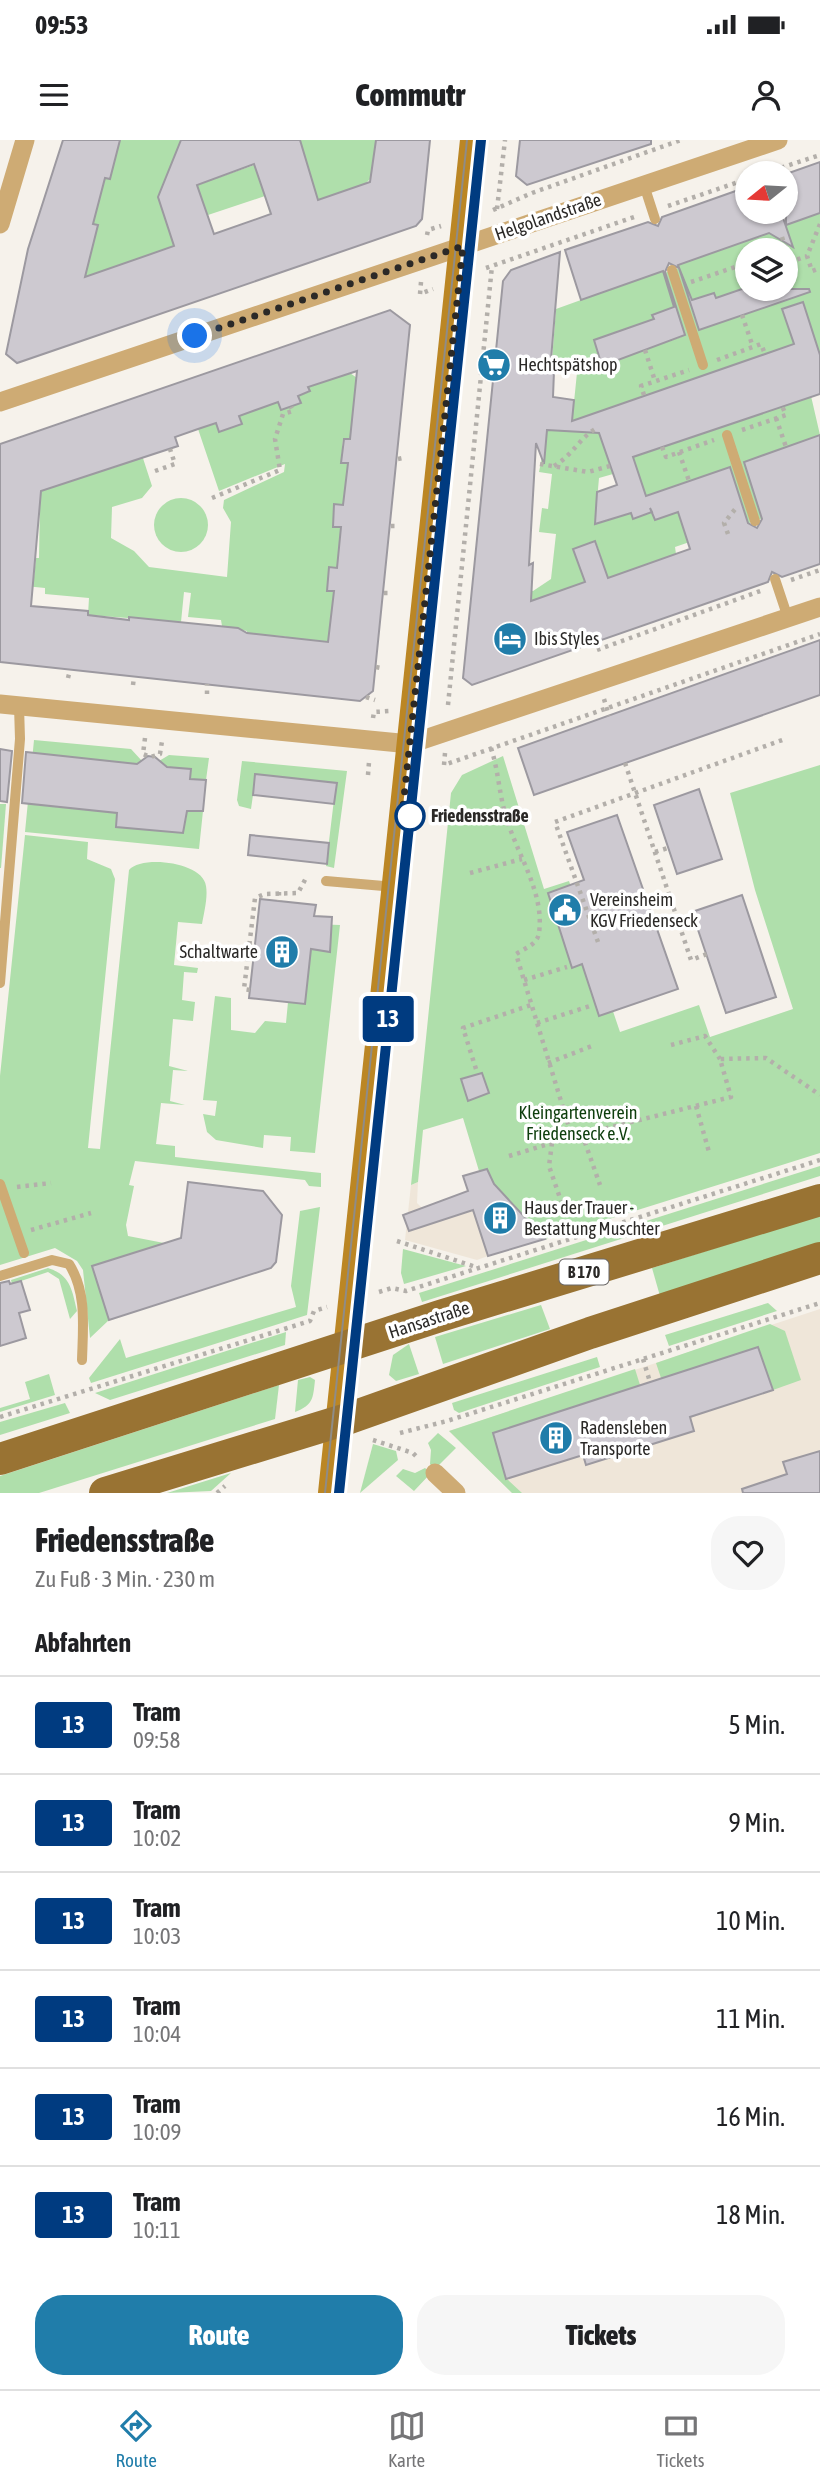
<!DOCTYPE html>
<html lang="de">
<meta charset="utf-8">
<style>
body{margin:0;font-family:"Asap Condensed",sans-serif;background:#f6f6f6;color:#202124;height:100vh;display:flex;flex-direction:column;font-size:26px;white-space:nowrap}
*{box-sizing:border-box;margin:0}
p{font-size:23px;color:#757577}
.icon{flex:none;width:38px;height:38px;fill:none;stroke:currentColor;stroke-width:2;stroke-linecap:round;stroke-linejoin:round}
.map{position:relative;height:1353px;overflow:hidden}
.details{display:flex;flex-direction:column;background:#fff;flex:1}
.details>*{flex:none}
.badge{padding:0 14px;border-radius:5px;font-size:24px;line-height:46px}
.needle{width:46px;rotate:252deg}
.fabs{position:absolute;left:735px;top:21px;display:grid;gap:14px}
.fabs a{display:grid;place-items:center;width:63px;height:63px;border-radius:50%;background:#fff;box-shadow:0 2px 5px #0004;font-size:35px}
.you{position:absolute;width:35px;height:35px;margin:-18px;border:5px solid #fff;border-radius:50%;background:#1a73e8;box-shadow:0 0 0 10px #1a73e833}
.map>.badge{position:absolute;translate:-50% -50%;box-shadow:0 0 0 4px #fff}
h2{padding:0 35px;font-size:26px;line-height:63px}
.round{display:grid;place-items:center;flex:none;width:74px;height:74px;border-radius:28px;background:#f6f6f6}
.head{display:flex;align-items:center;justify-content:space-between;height:119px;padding:0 35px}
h1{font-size:33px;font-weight:800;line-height:52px}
.button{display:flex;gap:14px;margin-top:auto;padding:14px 35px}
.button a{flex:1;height:80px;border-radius:28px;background:#207daa;color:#fff;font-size:28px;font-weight:800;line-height:80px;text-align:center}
.button a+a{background:#f6f6f6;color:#202124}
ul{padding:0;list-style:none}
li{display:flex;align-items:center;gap:21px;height:98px;padding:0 35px;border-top:2px solid #e0e0e0}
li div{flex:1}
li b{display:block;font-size:26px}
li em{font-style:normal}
li .badge{min-width:77px;font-weight:700;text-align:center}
.status{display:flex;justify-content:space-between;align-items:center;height:49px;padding:0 35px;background:#fff;direction:ltr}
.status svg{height:19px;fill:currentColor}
header{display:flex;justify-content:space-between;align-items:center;height:91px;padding:0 35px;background:#fff;font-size:32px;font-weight:800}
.tabs{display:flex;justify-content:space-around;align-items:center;height:98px;border-top:2px solid #e0e0e0;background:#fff;font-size:19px;color:#757577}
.tabs a{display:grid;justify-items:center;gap:4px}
.tabs .on{color:#207daa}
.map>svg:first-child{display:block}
</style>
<div class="status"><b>09:53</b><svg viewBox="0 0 49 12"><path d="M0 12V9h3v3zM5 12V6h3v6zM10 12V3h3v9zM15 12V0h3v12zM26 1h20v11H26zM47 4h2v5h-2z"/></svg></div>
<header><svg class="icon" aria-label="menu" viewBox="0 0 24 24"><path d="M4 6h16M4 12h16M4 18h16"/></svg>Commutr<svg class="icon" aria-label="person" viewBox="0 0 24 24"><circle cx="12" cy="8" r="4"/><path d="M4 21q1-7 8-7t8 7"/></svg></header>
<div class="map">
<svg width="820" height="1353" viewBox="0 0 820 1353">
<rect width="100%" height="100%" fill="#f6f2eb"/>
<g fill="#efe6d9">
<polygon points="418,1042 417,1063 422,1068 428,1085 473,1070 488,1116 477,1120 405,1100 411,1045"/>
<polygon points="820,1169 820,1353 512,1353 449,1291"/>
</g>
<g fill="#afdfab" fill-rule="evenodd">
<polygon points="120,0 181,0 158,57 167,85 206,72 197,45 300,9 300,0 376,0 371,38 365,44 271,77 265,56 208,75 215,99 65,147 94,100 98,85 93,84 105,38 110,39"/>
<path d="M820,73V215L803,163L782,170L794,204L592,274L613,334L599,338L595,383L631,373L633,379L652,372L655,380L712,361L725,329L646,356L633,316L811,256L820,295L763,378L749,383L751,390L710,395L675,407L676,414L608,438L596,402L573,409L586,446L542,472L520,452L533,451L551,439L556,394L539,392L542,368L548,369L552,334L539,332L547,293L544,289L571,291L578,223L552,220L556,169L639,139L662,128L664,133L679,128L677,122L773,92L778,98L782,97L785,85ZM747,110H786V149H778L781,162L703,188L694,160L714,153L716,158L747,147ZM672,168L681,197L602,225L654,179L652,175Z"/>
<polygon points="350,233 357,238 351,299 343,299 341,322 348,323 344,365 334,365 333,386 341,387 337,428 329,427 327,450 334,451 334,500 326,507 283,496 247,495 247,491 222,486 221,480 188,477 191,453 184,452 181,482 88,475 89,458 45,454 45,448 25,446 26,437 34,437 36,418 39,418 40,362 36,353 77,339 107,321 110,329 124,324 121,316 140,309 152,346 142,358 112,367 111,398 134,411 149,427 227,437 231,382 223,368 224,360 284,332 285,324 219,351 198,289 218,283 241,284 239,276 278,262 281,270 300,263 298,256 309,252 308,247"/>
<circle cx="181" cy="385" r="27"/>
<polygon points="34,600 131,609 142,621 142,625 36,665 186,680 187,671 203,671 199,709 25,692"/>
<polygon points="169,615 209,618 206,640 190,639 191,629 159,626 159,621"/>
<polygon points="503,616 544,749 569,741 620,892 699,865 710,897 793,869 755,750 730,653 820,625 820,1013 545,1099 494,1044 487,1029 479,1031 463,978 423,990 418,1042 411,1045 451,653 462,635"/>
<polygon points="242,621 347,631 334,728 326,726 336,643 256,634 251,669 239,666 237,660"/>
<polygon points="0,664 6,664 1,728 0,728"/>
<path d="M25,695L88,702L87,719L111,729L115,739L88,1008L100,1009L129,730C142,715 203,722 206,746C208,757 204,773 202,784L178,782L174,825L198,828L197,833L184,832L182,860L195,862L193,881L173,879L169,926L188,931L173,930L170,961L185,965L161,963L156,1004L175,1006V1017L321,1033V1047L309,1046L305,1040L135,1021L129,1045L134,1046L126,1085L128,1096L164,1103L92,1126L109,1180L90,1198L83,1130L77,1121L55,1108L0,1125V936Z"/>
<polygon points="313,784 340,785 315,1013 290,1011 291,997 264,995 263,1008 216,1000 207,992 203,974 215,976 217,961 203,960 215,856 231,858 231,890 255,893 265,881 286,883 288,862 305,864"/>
<polygon points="820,1026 820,1036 422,1162 419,1153"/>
<polygon points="320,1067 307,1175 91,1243 89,1238 120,1199 126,1218 296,1167 291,1146 300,1071"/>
<polygon points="820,1075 820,1107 660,1156 652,1128"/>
<polygon points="403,1109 466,1126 404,1144 401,1133"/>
<path d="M48,1128C70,1135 72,1149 77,1171L70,1179L59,1139L48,1132L12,1144L11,1140Z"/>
<polygon points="768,1163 777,1171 669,1206 665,1195"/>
<polygon points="541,1165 550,1189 443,1224 435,1197"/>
<polygon points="770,1184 785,1191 801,1240 773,1250 661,1238 656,1223"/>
<polygon points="286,1192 285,1205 110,1260 95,1253"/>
<polygon points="409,1204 419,1234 396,1241 389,1235 393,1215"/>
<polygon points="597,1217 600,1227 459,1273 454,1270 452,1263"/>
<polygon points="635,1229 640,1245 493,1293 506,1338 522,1353 512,1353 449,1291"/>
<polygon points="49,1234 55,1255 0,1272 0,1268 30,1259 25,1242"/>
<path d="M310,1237L315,1240C313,1259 313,1265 295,1272L298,1240Z"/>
<polygon points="279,1245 275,1279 39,1353 0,1353 0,1336"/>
<polygon points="65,1263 70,1273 0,1295 0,1282"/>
<polygon points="438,1293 456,1308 435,1329 430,1324 431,1310 428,1303"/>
<polygon points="373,1304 396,1311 398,1320 360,1353"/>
<polygon points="425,1328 431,1333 414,1351 396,1336 403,1329 415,1333"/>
<polygon points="231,1333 211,1351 167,1353"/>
</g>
<g fill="#cdc9d0" stroke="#9c99a0" stroke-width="2" fill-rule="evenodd">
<path d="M63,0H120L110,39L105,38L93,84L98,85L85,137L174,106L158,57L181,0H300L318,60L370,42L376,0H430L422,79L416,86L17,223L6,214L28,109ZM254,24L271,74L214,94L197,45Z"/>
<polygon points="520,0 651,0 651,4 527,45 516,36"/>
<polygon points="820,22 820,73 786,85 786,34"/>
<polygon points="747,47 747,72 781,72 793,107 769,93 678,125 692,160 714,153 716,158 742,149 809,149 810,152 699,190 679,128 669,123 665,132 685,195 602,226 594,200 654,179 652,175 674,167 663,131 581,160 565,110 648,82 658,86 662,77"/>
<path d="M560,112L550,231H554L553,257L574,260L572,281L794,204L782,169L803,162L820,215V254L633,317L646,356L730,327L748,383L757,388L762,379L744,322L820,295V424L782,437L772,432L768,442L472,545L463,538L503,141L511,130ZM547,290L599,293L617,345L597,352L595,384L631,373L633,379L652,372L650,368L655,380L678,372L690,409L608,438L595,401L573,409L585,442L531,461L533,423L529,425L536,303L544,324Z"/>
<path d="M390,170L410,185L373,551L360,561L0,522V304ZM357,231L350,299H344L341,323H348L343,365L334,364L333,387H341L337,428L329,427L327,451H334L328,502L247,493L238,488L129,477V480L88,475V471L31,466L41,351L178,306L175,297L198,289L216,283L219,292L242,284L239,276L278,262L281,270L301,263L298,256L310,251L308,247Z"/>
<polygon points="820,500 820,555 534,655 518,608"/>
<polygon points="0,609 12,611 7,662 0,661"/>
<polygon points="26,612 137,624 148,616 155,617 167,627 191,629 190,639 206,640 203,671 187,671 183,693 116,687 117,673 22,663"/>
<polygon points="255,634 337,643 334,664 253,655"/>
<polygon points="699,649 722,719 677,734 654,665"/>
<polygon points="617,675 678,849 599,876 582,824 572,828 548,753 584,740 567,692"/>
<polygon points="250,695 329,703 327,724 248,715"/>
<polygon points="742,755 776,857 726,873 692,772"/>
<polygon points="260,759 316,765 314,776 332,777 330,812 311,809 305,864 249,858"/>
<polygon points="482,933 489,953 468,961 461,939"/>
<polygon points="487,1029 494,1044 545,1099 488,1116 473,1070 409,1091 403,1075 468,1051 463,1036"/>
<polygon points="188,1042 263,1051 282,1075 276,1122 271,1128 109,1180 92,1126 181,1098"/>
<polygon points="9,1141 10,1144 21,1141 30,1170 19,1173 26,1198 0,1206 0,1143"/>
<polygon points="758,1207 773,1250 690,1277 694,1291 586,1325 583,1315 506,1339 493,1293"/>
<polygon points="820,1311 820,1353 743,1353 742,1349 787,1334 783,1322"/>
</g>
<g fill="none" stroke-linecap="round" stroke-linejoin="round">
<g stroke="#b3afaa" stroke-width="4.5" stroke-dasharray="3.5 5" stroke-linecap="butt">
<polyline points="765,33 820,15"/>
<polyline points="668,66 747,39"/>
<polyline points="497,69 505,0"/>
<polyline points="493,70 532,53 681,0"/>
<polyline points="820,84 807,116 812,131 820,128"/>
<polyline points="427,95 428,90 441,86"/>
<polyline points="782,97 790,122 807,116"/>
<polyline points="486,128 637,76"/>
<polyline points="421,142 420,154 433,149"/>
<polyline points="691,142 747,123"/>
<polyline points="742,175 753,207"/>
<polyline points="645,210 655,241"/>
<polyline points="717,220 761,204 765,214"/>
<polyline points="644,255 641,246 689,230"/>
<polyline points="776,278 786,307"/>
<polyline points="742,290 786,275 782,266"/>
<polyline points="662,307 666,317 714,300"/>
<polyline points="679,312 689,341"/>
<polyline points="398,319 403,318"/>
<polyline points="540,324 588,332 610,326"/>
<path d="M554,326C573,315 580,297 597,288"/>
<polyline points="155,331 175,324 170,309"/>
<polyline points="212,358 280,330 275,299 283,274 293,271 291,267"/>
<polyline points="391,386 396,386"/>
<polyline points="728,394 724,383 736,368"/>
<polyline points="791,440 820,430"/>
<polyline points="384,453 388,453"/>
<polyline points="597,510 763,450"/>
<polyline points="376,527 381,528"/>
<polyline points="68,538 70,530"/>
<polyline points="133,545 134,537"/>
<polyline points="207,554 207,544"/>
<polyline points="366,557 375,560"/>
<polyline points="604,559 609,576"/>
<polyline points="448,565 492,126"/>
<polyline points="373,578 374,572 390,571"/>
<polyline points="145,598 143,614 151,617 160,614 162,601"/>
<path d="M491,608C498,629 499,652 505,673C515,712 545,751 539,793C537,805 525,808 516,814L572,997L731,957L720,919L766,918L820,955"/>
<polyline points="445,613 444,625 820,494"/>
<polyline points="625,623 691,820 707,814"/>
<polyline points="368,635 369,622"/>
<polyline points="655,712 668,708"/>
<polyline points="470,733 522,719"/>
<polyline points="279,752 279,761"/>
<polyline points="598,802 555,682 785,599"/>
<polyline points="524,840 567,827"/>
<polyline points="250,850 244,849 255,758 265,754 298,753 306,738"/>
<polyline points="537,883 590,866"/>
<polyline points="671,905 705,896 720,919"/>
<polyline points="548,923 592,906"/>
<polyline points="476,929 463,888 531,865"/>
<polyline points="696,966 709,1012"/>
<polyline points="582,994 600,1045"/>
<polyline points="552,1003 549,1026 561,1061"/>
<polyline points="509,1016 572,997"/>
<polyline points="17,1047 51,1043"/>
<polyline points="31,1090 91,1073"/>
<polyline points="397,1101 479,1128"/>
<polyline points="379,1152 392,1148 406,1151 820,1020"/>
<polyline points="643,1219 650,1242"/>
<polyline points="0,1277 310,1181 314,1171 327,1167"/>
<polyline points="400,1293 447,1281 820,1163"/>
<polyline points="373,1300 413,1313 419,1319"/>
<polyline points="217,1353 225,1346"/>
</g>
<g stroke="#ceab74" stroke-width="10">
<polyline points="644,45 655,79"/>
<polyline points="672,130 703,225"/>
<polyline points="727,295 755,381"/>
<polyline points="775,439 788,478"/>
<polyline points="326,741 395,747"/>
<polyline points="0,843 20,599 19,566"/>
<polyline points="0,1044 24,1113"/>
<path d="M0,1136L52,1120L69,1124C87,1152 83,1187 82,1220"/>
</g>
<g stroke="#ceab74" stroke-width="19">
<polyline points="0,84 25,0"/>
<polyline points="0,262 778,0"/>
<polyline points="0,564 410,604 820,467"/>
<polyline points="435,1333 456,1353"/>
</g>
<polyline stroke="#bb8624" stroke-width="28" points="332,1353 474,0"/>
<g stroke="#997333" stroke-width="32">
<polyline points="0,1319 440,1176 820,1060"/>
<polyline points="105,1353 347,1279 590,1193 820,1118"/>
</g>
<g stroke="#8f8c87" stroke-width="2">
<polyline points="325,1353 467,0"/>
<polyline points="339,1353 481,0"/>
</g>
</g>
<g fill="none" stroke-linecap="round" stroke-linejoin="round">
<g stroke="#fff" stroke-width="16">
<polyline id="line" points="339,1353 481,0"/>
</g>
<use href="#line" stroke="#003b80" stroke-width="10"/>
<polyline stroke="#2b2927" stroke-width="7" stroke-dasharray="0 12.6" points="195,196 463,106 402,676 410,676"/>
</g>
<defs>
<g id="supermarket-disc" transform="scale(1.75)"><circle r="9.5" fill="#207daa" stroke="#fff"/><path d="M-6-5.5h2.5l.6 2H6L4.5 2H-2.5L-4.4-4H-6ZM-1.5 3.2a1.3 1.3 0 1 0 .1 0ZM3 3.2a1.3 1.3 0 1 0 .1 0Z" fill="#fff"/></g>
<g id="hotel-disc" transform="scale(1.75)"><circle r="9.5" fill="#207daa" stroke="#fff"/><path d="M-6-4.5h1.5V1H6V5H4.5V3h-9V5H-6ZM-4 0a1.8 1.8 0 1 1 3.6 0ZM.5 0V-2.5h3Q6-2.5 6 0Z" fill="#fff"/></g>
<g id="civic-disc" transform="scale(1.75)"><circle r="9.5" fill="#207daa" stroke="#fff"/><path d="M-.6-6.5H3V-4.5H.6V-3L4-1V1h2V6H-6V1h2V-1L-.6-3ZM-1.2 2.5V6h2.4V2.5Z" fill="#fff"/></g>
<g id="building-disc" transform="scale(1.75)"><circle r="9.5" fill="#207daa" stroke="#fff"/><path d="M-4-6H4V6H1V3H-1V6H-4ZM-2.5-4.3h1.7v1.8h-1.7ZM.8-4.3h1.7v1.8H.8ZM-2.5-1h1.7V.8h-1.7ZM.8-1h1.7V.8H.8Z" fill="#fff"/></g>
</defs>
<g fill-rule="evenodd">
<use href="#supermarket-disc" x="494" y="225"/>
<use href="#hotel-disc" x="510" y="499"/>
<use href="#civic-disc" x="565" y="770"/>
<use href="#building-disc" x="282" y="812"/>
<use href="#building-disc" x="500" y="1078"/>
<use href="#building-disc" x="556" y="1298"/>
</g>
<circle fill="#fff" stroke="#003b80" stroke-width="3.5" cx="410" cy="676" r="14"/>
<g text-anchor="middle" stroke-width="7" stroke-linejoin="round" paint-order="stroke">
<rect fill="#fff" stroke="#6b6968" stroke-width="2" x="559.5" y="1119.5" width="49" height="25" rx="5"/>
<g font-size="16" font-weight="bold" fill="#2b2927">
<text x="584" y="1138">B 170</text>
</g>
<g font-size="18" fill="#2b2927" stroke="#fff">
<text transform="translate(548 77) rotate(-19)" y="6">Helgolandstraße</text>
<text transform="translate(429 1180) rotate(-18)" y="6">Hansastraße</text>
</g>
<g font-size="18" fill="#2b2927" stroke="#fff" text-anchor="start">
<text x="518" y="231">Hechtspätshop</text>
<text x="534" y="505">Ibis Styles</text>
<text x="590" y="766">Vereinsheim<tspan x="590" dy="21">KGV Friedenseck</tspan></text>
<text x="258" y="818" text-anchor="end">Schaltwarte</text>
<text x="524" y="1074">Haus der Trauer -<tspan x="524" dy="21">Bestattung Muschter</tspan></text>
<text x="580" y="1294">Radensleben<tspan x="580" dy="21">Transporte</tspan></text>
</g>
<g font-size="18" font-weight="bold" fill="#2b2927" stroke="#fff" text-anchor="start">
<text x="431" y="682">Friedensstraße</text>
</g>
<g font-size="18" fill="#0e3e0d" stroke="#fff">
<text x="578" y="979">Kleingartenverein<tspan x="578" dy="21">Friedenseck e.V.</tspan></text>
</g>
</g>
</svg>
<div class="fabs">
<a><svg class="needle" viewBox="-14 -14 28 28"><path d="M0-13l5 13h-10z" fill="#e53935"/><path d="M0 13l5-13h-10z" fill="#757577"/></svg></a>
<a><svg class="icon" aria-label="layers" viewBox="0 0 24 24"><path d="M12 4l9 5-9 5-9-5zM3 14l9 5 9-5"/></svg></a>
</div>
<div class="you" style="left:195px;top:196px"></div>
<b class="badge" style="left:388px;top:879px;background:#003b80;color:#fff">13</b>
</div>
<section class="details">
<div class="head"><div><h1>Friedensstraße</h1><p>Zu Fuß · 3 Min. · 230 m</p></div><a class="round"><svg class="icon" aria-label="heart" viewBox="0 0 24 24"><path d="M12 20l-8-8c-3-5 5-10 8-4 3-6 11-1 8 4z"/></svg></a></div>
<h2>Abfahrten</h2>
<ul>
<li><span class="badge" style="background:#003b80;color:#fff">13</span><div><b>Tram</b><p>09:58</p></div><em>5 Min.</em></li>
<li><span class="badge" style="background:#003b80;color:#fff">13</span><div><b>Tram</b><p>10:02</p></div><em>9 Min.</em></li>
<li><span class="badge" style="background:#003b80;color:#fff">13</span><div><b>Tram</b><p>10:03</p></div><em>10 Min.</em></li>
<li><span class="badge" style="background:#003b80;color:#fff">13</span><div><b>Tram</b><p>10:04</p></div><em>11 Min.</em></li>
<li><span class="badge" style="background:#003b80;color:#fff">13</span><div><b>Tram</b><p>10:09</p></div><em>16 Min.</em></li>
<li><span class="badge" style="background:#003b80;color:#fff">13</span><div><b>Tram</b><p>10:11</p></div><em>18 Min.</em></li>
</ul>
<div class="button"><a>Route</a><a>Tickets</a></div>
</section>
<nav class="tabs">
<a class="on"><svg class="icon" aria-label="directions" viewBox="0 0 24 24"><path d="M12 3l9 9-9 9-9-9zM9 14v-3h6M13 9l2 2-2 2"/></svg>Route</a>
<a><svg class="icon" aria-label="map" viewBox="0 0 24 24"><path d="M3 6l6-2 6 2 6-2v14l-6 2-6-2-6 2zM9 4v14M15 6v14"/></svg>Karte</a>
<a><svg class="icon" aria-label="tickets" viewBox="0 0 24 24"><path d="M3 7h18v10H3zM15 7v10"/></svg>Tickets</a>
</nav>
